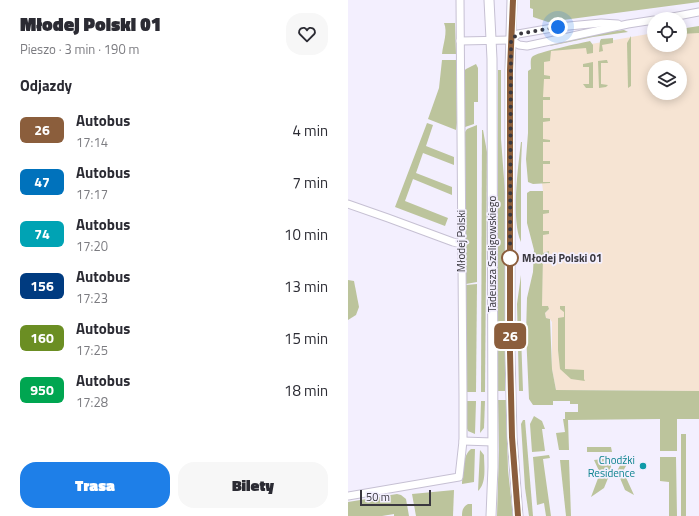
<!DOCTYPE html>
<html lang="pl">
<meta charset="utf-8">
<style>
body{margin:0;font-family:"Titillium Web",sans-serif;background:#f7f7f7;color:#2b2b33;height:100vh;display:flex;flex-direction:column;font-size:15px;white-space:nowrap}
*{box-sizing:border-box;margin:0}
p{font-size:13px;color:#7c7c81}
.icon{flex:none;width:22px;height:22px;fill:none;stroke:currentColor;stroke-width:2;stroke-linecap:round;stroke-linejoin:round}
.map{position:relative;flex:1;overflow:hidden}
.drawer{display:flex;flex-direction:column;background:#fff;width:348px}
.drawer>*{flex:none}
.badge{padding:0 8px;border-radius:6px;font-size:14px;line-height:26px}
.controls{position:absolute;left:299px;top:12px;display:grid;gap:8px}
.controls a{display:grid;place-items:center;width:40px;height:40px;border-radius:50%;background:#fff;box-shadow:0 2px 10px #0003;font-size:20px}
.scale{position:absolute;left:12px;bottom:10px;width:71px;box-sizing:border-box;padding-left:4px;border:2px solid #3a383f;border-top:0;font-size:11px;line-height:14px;white-space:nowrap;color:#3a383f;-webkit-text-stroke:3px #f3effe;paint-order:stroke}
.you{position:absolute;width:20px;height:20px;margin:-10px;border:3px solid #fff;border-radius:50%;background:#1a73e8;box-shadow:0 0 0 6px #1a73e833}
.map>.badge{position:absolute;translate:-50% -50%;box-shadow:0 0 0 2px #fff}
h2{padding:0 20px;font-size:15px;line-height:36px}
.round{display:grid;place-items:center;flex:none;width:42px;height:42px;border-radius:16px;background:#f7f7f7}
.headline{display:flex;align-items:center;justify-content:space-between;height:68px;padding:0 20px}
h1{font-size:19px;font-weight:800;line-height:30px}
.cta{display:flex;gap:8px;margin-top:auto;padding:8px 20px}
.cta a{flex:1;height:46px;border-radius:16px;background:#1e7fe8;color:#fff;font-size:16px;font-weight:800;line-height:46px;text-align:center}
.cta a+a{background:#f7f7f7;color:#2b2b33}
ul{padding:0;list-style:none}
li{display:flex;align-items:center;gap:12px;height:52px;padding:0 20px}
li div{flex:1}
li b{display:block;font-size:15px}
li em{font-style:normal}
li .badge{min-width:44px;font-weight:700;text-align:center}
main{display:flex;flex:1;min-height:0}
.map>svg:first-child{display:block}
</style>
<main>
<section class="drawer">
<div class="headline"><div><h1>Młodej Polski 01</h1><p>Pieszo · 3 min · 190 m</p></div><a class="round"><svg class="icon" aria-label="heart" viewBox="0 0 24 24"><path d="M12 20l-8-8c-3-5 5-10 8-4 3-6 11-1 8 4z"/></svg></a></div>
<h2>Odjazdy</h2>
<ul>
<li><span class="badge" style="background:#8b5e3c;color:#fff">26</span><div><b>Autobus</b><p>17:14</p></div><em>4 min</em></li>
<li><span class="badge" style="background:#0072bc;color:#fff">47</span><div><b>Autobus</b><p>17:17</p></div><em>7 min</em></li>
<li><span class="badge" style="background:#00a3b4;color:#fff">74</span><div><b>Autobus</b><p>17:20</p></div><em>10 min</em></li>
<li><span class="badge" style="background:#003b80;color:#fff">156</span><div><b>Autobus</b><p>17:23</p></div><em>13 min</em></li>
<li><span class="badge" style="background:#6b8e23;color:#fff">160</span><div><b>Autobus</b><p>17:25</p></div><em>15 min</em></li>
<li><span class="badge" style="background:#00a651;color:#fff">950</span><div><b>Autobus</b><p>17:28</p></div><em>18 min</em></li>
</ul>
<div class="cta"><a>Trasa</a><a>Bilety</a></div>
</section>
<div class="map">
<svg width="351" height="516" viewBox="0 0 351 516">
<rect width="100%" height="100%" fill="#f3effe"/>
<path fill="#f6e4d3" fill-rule="evenodd" d="M351,27V391L208,390L204,369V322L202,319L198,318L197,313L201,309L194,306L195,191L194,183L195,60L203,51L306,33V45H332V29ZM306,67H332V93H306Z"/>
<g fill="#bcc49c">
<polygon points="182,0 351,0 351,2 200,22 185,17 185,9 182,8"/>
<path d="M96,23H107L108,54H94C95,44 100,32 96,23Z"/>
<polygon points="351,26 351,33 332,34 332,29"/>
<polygon points="276,30 280,32 245,37 202,46 203,44 259,32"/>
<polygon points="283,36 283,86 280,88 279,43"/>
<polygon points="265,38 265,43 254,45 255,51 251,52 252,41 253,39"/>
<path d="M242,41L245,45V53L239,54L238,48L203,51L202,61L196,62V75L202,76V79H196L195,97H202V100H195V118H202V121L195,122V139L202,140V142H195V161H202V164H195V182H202V183L185,184L180,182L178,159L180,133V71L183,69C183,66 182,59 184,57C188,52 234,43 242,41Z"/>
<polygon points="94,60 108,60 109,123 108,130 80,119 91,88"/>
<polygon points="258,60 259,60 260,63 253,63 253,84 260,85 258,87 251,88 250,61"/>
<polygon points="245,62 245,88 238,88 235,84 241,84 241,67 235,67 235,64"/>
<polygon points="128,64 130,68 130,102 126,102 126,124 117,127 116,71 118,69"/>
<polygon points="150,70 153,70 153,139 157,192 157,391 150,391"/>
<polygon points="79,123 85,125 78,146 106,157 106,165 75,153 68,173 104,187 104,195 65,179 57,201 100,218 97,226 47,207"/>
<polygon points="129,125 129,282 118,284 117,132 119,129"/>
<polygon points="134,130 135,130 139,152 137,392 133,392"/>
<path d="M173,142H174L173,165V242C163,220 170,167 173,142Z"/>
<polygon points="182,191 195,191 195,210 201,210 201,213 195,214 195,231 201,231 201,234 195,235 195,253 201,251 201,256 195,256 194,306 200,306 201,309 197,313 198,318 202,319 204,369 208,390 351,391 351,419 329,419 329,451 312,451 312,419 220,420 221,450 211,450 208,433 217,432 215,419 217,419 217,412 230,412 230,404 222,404 222,401 205,401 205,405 185,405 181,399 178,333 179,298 185,272 186,250 179,223 179,193"/>
<polygon points="173,275 173,335 175,391 171,391 169,304"/>
<polygon points="0,280 6,281 11,307 8,315 0,320"/>
<polygon points="129,284 128,392 118,392 118,285"/>
<polygon points="212,306 217,306 217,369 236,370 236,379 237,381 223,379 212,369 210,350 210,318 216,317 216,312 212,309"/>
<polygon points="150,400 158,400 160,470 165,516 149,516 151,450"/>
<polygon points="119,401 128,401 127,434 120,431 118,426"/>
<polygon points="133,401 137,401 136,428 132,433"/>
<polygon points="186,416 194,421 197,429 194,429 197,451 184,452 182,424"/>
<polygon points="175,420 177,420 185,516 181,516 177,488 173,424"/>
<rect x="333" y="434" width="5" height="82"/>
<polygon points="239,447 263,447 264,452 239,452"/>
<path d="M123,449H127L126,482L114,484C115,473 114,456 123,449Z"/>
<path d="M132,450L136,455C136,466 139,483 130,491Z"/>
<polygon points="201,455 202,458 195,459 203,516 198,516 196,503 189,505 185,457"/>
<polygon points="312,457 328,457 329,516 321,516 321,482 312,481"/>
<polygon points="263,458 263,471 256,488 243,497 252,473 246,460"/>
<polygon points="212,460 221,460 223,516 218,516"/>
<polygon points="275,460 281,461 275,471 286,495 277,490 269,471"/>
<polygon points="106,490 105,516 68,516 64,494"/>
<polygon points="49,494 53,495 58,499 61,516 46,516 46,514 34,516 0,516 0,502"/>
<path d="M120,504H124V516H114C114,510 115,507 120,504Z"/>
</g>
<g fill="none" stroke-linecap="round" stroke-linejoin="round">
<g stroke="#c6c0d3" stroke-width="9">
<g id="minor">
<polyline points="314,19 351,12"/>
<polyline points="163,40 171,45 179,46 280,24 306,20"/>
<polyline points="163,40 170,34 210,27 253,23 270,24"/>
<polyline points="112,41 163,40"/>
<polyline points="0,204 40,218 105,242 113,244"/>
<polyline points="115,441 145,442"/>
<polyline points="0,496 111,477 115,441 115,397 112,0"/>
</g>
</g>
<g stroke="#c6c0d3" stroke-width="11">
<g id="tertiary">
<polyline points="141,0 144,59 145,467 143,516"/>
<polyline points="164,0 162,70 162,353 164,437 170,516"/>
</g>
</g>
<use href="#minor" stroke="#fff" stroke-width="7"/>
<use href="#tertiary" stroke="#fff" stroke-width="9"/>
</g>
<g fill="none" stroke-linecap="round" stroke-linejoin="round">
<g stroke="#fff" stroke-width="9">
<polyline id="line" points="165,0 162,70 162,352 164,437 170,516"/>
</g>
<use href="#line" stroke="#8b5e3c" stroke-width="6"/>
<polyline stroke="#3a383f" stroke-width="4" stroke-dasharray="0 7.2" points="162,258 163,40 170,34 210,27"/>
</g>
<circle fill="#fff" stroke="#8b5e3c" stroke-width="2" cx="162" cy="258" r="8"/>
<circle fill="#0f9aa8" stroke="#f3effe" stroke-width="1.5" cx="295" cy="466" r="4"/>
<g text-anchor="middle" stroke-width="3.5" stroke-linejoin="round" paint-order="stroke">
<g font-size="11" fill="#3a383f" stroke="#f3effe">
<text transform="translate(113 241) rotate(-90)" y="4">Młodej Polski</text>
<text transform="translate(144 254) rotate(-90)" y="4">Tadeusza Szeligowskiego</text>
</g>
<g font-size="11" font-weight="bold" fill="#3a383f" stroke="#f3effe" text-anchor="start">
<text x="174" y="262">Młodej Polski 01</text>
</g>
<g font-size="11" fill="#0d838f" stroke="#f3effe" text-anchor="end">
<text x="287" y="464">Chodźki<tspan x="287" dy="13">Residence</tspan></text>
</g>
</g>
</svg>
<div class="controls">
<a><svg class="icon" aria-label="locate" viewBox="0 0 24 24"><circle cx="12" cy="12" r="6"/><path d="M12 2v4M12 18v4M2 12h4M18 12h4"/></svg></a>
<a><svg class="icon" aria-label="layers" viewBox="0 0 24 24"><path d="M12 4l9 5-9 5-9-5zM3 14l9 5 9-5"/></svg></a>
</div>
<div class="scale">50 m</div>
<div class="you" style="left:210px;top:27px"></div>
<b class="badge" style="left:162px;top:336px;background:#8b5e3c;color:#fff">26</b>
</div>
</main>
